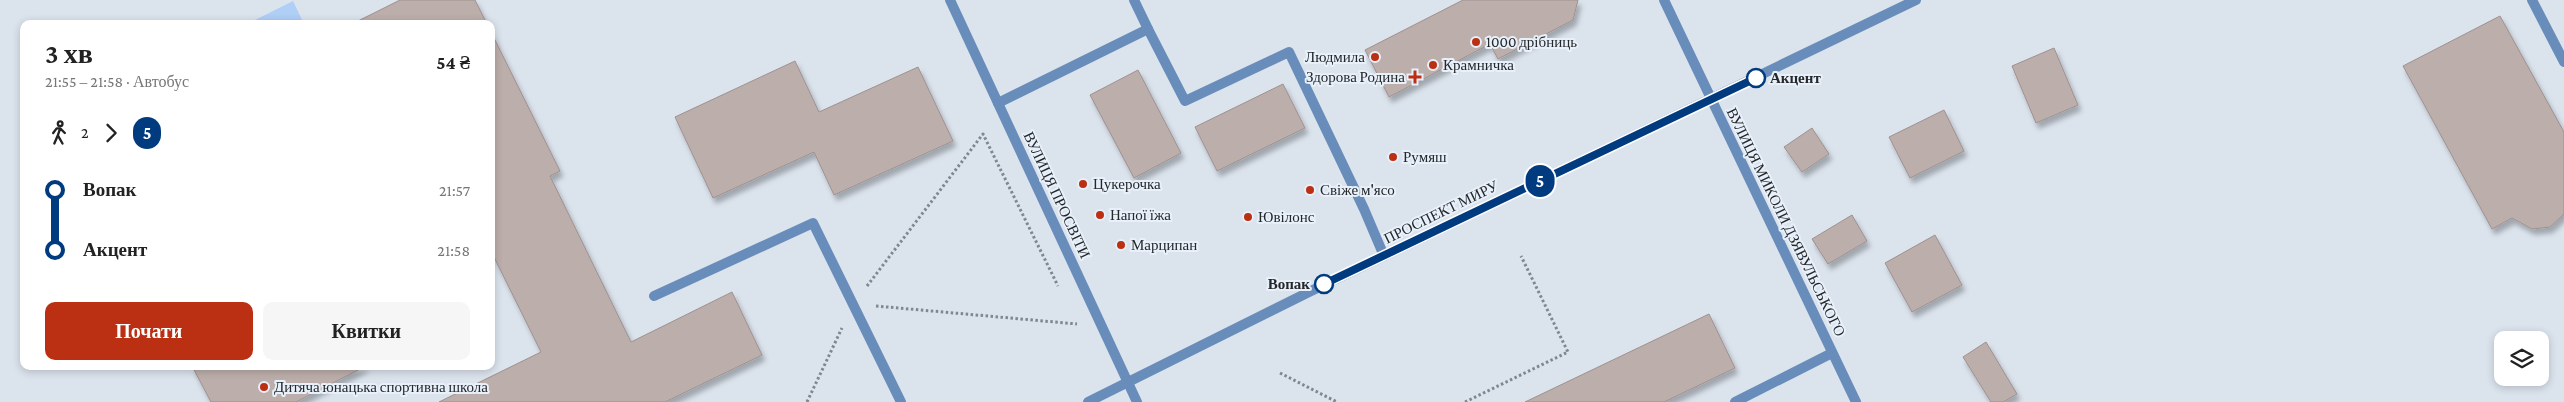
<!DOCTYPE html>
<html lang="uk">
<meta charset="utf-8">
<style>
body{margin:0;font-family:"Crimson Pro",serif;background:#f6f6f6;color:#222;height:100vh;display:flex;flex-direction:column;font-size:19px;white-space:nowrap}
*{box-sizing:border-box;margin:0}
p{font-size:16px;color:#767676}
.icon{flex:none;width:28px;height:28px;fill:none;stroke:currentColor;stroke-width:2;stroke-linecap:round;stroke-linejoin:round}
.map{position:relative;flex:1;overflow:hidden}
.sheet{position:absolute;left:20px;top:20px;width:475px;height:350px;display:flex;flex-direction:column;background:#fff;border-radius:10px;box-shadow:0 2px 8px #0003}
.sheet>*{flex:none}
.badge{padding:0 10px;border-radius:16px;font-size:18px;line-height:32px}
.tools{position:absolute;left:2494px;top:331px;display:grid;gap:10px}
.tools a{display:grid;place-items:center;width:55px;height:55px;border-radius:10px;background:#fff;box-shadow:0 2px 8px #0003;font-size:25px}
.map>.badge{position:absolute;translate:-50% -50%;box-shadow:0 0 0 2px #fff}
.legs{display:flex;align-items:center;gap:8px;height:55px;padding:0 25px;font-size:16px}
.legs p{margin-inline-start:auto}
.overview{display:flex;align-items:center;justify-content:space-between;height:85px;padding:0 25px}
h1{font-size:28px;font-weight:600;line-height:38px}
.primary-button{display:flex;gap:10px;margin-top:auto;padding:10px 25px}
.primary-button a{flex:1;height:58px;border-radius:10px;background:#bb2f13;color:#fff;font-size:20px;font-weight:600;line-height:58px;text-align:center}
.primary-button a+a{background:#f6f6f6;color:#222}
ul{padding:0 25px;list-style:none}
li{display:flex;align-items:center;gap:18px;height:60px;font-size:19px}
li i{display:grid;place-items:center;width:8px;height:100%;margin:0 6px;background:currentColor}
li i::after{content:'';width:12px;height:12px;margin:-6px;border:4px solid;border-radius:50%;background:#fff}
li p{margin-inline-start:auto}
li:first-child i{background:linear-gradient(#0000 50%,currentColor 0)}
li:last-child i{background:linear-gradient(currentColor 50%,#0000 0)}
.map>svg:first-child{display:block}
</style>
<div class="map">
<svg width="2564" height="402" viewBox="0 0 2564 402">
<defs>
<filter id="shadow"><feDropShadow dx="3" dy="5.5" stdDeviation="2.5" flood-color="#0004"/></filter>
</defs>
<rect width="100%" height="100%" fill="#dbe3ed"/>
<polygon fill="#afcff6" points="293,1 304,24 247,24"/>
<g fill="#bcaeab" stroke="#9e918f" filter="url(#shadow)">
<polygon points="400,0 475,0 487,24 352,24"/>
<polygon points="1463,0 1578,0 1573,20 1498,59 1490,44 1389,97 1365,50"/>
<polygon points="2500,16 2564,132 2564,214 2550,227 2532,229 2512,218 2492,229 2403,66"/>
<polygon points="491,32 560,171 550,176 631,342 732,292 762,355 665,402 439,402 541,352 491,251"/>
<polygon points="2054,48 2078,105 2036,123 2012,66"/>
<polygon points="795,61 819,112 918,67 953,141 834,195 814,152 713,198 675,117"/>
<polygon points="1138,70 1181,153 1134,178 1090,95"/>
<polygon points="1283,84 1305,128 1217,171 1195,127"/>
<polygon points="1944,110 1964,151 1910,178 1889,137"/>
<polygon points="1812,128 1829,154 1802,172 1784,147"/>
<polygon points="1852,215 1867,241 1828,264 1812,239"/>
<polygon points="1935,235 1962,285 1912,312 1885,263"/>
<polygon points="1709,314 1735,368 1664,402 1525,402"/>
<polygon points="1986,342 2017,394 2003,402 1991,402 1963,357"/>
<polygon points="192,366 366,366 296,402 211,402"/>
</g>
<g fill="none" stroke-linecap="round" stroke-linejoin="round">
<g stroke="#81878e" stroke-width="3" stroke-dasharray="2.5 2.5" stroke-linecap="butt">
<polyline points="867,286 983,134 1058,286"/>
<polyline points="876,306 1077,324"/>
<polyline points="1280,373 1337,402"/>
<polyline points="807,402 842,328"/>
<polyline points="1465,402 1568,352 1521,256"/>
</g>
<g stroke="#688dbb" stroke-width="10">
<polyline points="1134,0 1148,29"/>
<polyline points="2532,0 2564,62"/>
<polyline points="998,103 1148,29 1185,101 1289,52 1364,209 1384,256"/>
<polyline points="654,296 813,223 901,402"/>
<polyline points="1735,402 1832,353"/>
</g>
<g stroke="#688dbb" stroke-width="10">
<polyline points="950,0 1137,402"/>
<polyline points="1664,0 1856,402"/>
<polyline points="1088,402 1309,292 1916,0"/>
</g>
</g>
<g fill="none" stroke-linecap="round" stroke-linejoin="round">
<g stroke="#fff" stroke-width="11">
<polyline id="line-1" points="1324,284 1756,78"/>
</g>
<use href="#line-1" stroke="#003b80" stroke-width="8"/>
</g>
<g fill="#bb2f13" stroke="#e8f0fa" stroke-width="2">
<circle cx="1476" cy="42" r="5"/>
<circle cx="1375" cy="57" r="5"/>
<circle cx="1433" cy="65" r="5"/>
<path d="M1412.5 69.5h5v5h5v5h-5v5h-5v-5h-5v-5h5z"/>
<circle cx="1393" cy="157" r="5"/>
<circle cx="1083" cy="184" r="5"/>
<circle cx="1310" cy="190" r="5"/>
<circle cx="1100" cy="215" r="5"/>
<circle cx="1248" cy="217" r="5"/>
<circle cx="1121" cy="245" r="5"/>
<circle cx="264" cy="387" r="5"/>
</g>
<g fill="#fff" stroke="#003b80" stroke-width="2.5">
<circle cx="1756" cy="78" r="9"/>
<circle cx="1324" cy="284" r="9"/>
</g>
<g text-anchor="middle" stroke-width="4" stroke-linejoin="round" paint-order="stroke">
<g font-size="15" fill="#25282b" stroke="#e8f0fa" text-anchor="start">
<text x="1486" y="47">1000 дрібниць</text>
<text x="1365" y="62" text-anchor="end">Людмила</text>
<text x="1443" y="70">Крамничка</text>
<text x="1405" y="82" text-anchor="end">Здорова Родина</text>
<text x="1403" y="162">Румяш</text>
<text x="1093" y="189">Цукерочка</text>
<text x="1320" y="195">Свіже м'ясо</text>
<text x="1110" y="220">Напої їжа</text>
<text x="1258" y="222">Ювілонс</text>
<text x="1131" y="250">Марципан</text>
<text x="274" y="392">Дитяча юнацька спортивна школа</text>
</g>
<g font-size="15" font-weight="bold" fill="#25282b" stroke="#e8f0fa" text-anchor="start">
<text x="1770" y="83">Акцент</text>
<text x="1310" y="289" text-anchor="end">Вопак</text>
</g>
<g font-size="15" fill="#25282b" stroke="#e8f0fa">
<text transform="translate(1057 195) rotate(65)" y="5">ВУЛИЦЯ ПРОСВІТИ</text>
<text transform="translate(1441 212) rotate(-26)" y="5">ПРОСПЕКТ МИРУ</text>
<text transform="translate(1786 222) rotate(64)" y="5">ВУЛИЦЯ МИКОЛИ ДЗЯВУЛЬСЬКОГО</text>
</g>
</g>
</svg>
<div class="tools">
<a><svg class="icon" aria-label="layers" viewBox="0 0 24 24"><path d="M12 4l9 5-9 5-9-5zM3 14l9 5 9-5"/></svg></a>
</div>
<b class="badge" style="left:1540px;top:181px;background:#003b80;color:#fff">5</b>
<section class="sheet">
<div class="overview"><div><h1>3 хв</h1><p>21:55 – 21:58 · Автобус</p></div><b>54 ₴</b></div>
<div class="legs"><svg class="icon" aria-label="walk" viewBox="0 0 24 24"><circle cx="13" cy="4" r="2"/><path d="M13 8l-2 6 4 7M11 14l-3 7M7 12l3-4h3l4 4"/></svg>2<svg class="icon" aria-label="forward" viewBox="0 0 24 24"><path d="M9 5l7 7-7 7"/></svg><b class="badge" style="background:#003b80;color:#fff">5</b></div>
<ul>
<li><i style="color:#003b80"></i><b>Вопак</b><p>21:57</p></li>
<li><i style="color:#003b80"></i><b>Акцент</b><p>21:58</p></li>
</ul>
<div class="primary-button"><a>Почати</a><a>Квитки</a></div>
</section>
</div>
